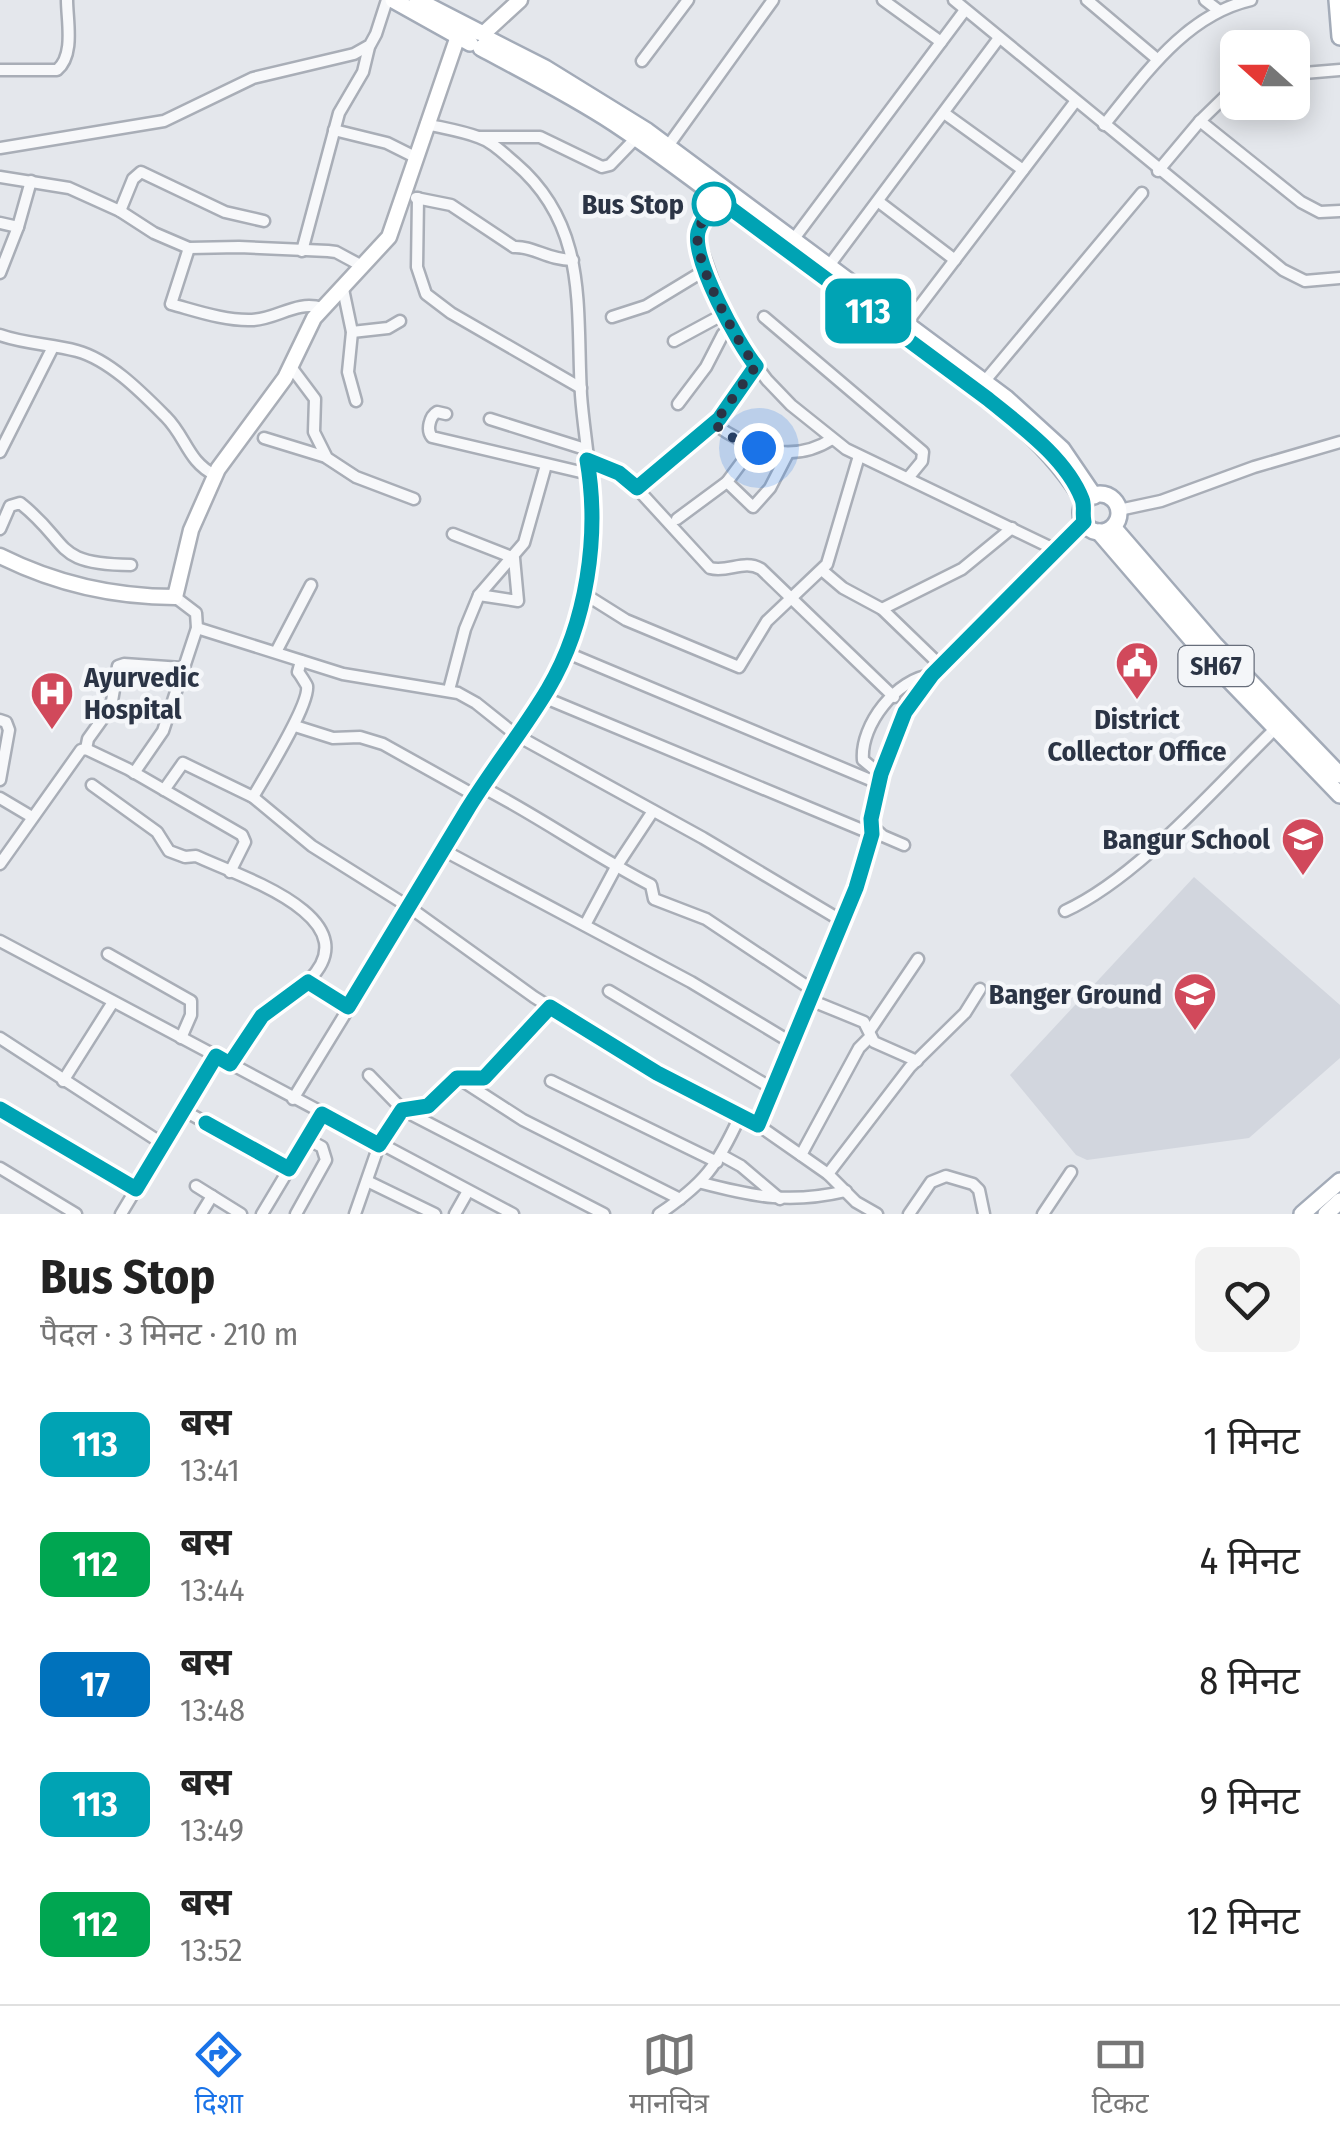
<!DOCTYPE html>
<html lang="hi">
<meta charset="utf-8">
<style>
body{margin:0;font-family:"Fira Sans Condensed","Noto Sans Devanagari",sans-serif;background:#f2f2f2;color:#222;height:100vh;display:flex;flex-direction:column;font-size:38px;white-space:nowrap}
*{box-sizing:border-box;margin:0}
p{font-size:32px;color:#767676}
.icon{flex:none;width:55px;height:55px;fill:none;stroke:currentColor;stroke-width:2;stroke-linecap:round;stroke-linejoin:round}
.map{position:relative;height:1214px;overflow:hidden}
.drawer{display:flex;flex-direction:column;background:#fff;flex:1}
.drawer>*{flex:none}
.badge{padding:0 20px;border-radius:15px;font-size:35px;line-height:65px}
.needle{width:65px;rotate:291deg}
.buttons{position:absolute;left:1220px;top:30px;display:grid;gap:20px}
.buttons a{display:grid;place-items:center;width:90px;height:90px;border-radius:15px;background:#fff;box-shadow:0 5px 25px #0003;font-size:50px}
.you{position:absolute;width:50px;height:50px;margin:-25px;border:8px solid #fff;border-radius:50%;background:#1a73e8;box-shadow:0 0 0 15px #1a73e833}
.map>.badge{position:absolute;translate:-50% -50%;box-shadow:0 0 0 5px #fff}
.round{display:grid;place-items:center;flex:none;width:105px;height:105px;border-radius:15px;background:#f2f2f2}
.summary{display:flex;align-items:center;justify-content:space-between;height:170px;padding:0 40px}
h1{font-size:48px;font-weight:700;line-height:75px}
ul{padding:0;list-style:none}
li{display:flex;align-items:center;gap:30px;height:120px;padding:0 40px}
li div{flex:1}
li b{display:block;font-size:38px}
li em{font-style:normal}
li .badge{min-width:110px;font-weight:700;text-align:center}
.tab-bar{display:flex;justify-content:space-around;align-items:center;height:140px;border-top:2px solid #e0e0e0;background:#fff;font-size:28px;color:#767676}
.tab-bar a{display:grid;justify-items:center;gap:5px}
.tab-bar .active{color:#1a73e8}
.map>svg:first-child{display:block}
</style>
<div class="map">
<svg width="1340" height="1214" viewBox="0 0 1340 1214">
<rect width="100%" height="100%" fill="#e4e7ec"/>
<polygon fill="#d2d6de" points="1194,877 1340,1005 1340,1058 1249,1138 1087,1160 1076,1155 1010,1075"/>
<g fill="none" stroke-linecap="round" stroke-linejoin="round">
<g stroke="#a9aeb7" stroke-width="15">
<g id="street">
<polyline points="883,0 941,42"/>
<polyline points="954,0 1283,270 1305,281 1340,278"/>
<polyline points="1087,0 1157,59"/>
<polyline points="1205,0 1218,10"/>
<polyline points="642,61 688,0"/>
<path d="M0,70H57C75,55 67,21 67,0"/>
<polyline points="1292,74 1340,70"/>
<polyline points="944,113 1023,170"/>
<polyline points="1200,121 1301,202 1320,212 1340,211"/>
<path d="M426,124C443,128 462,131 478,137C493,142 503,153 515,163C589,226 576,308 581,395C583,423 588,451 590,479C595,584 577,649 516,735L703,838L842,921"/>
<path d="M1104,125C1144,76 1185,15 1251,0"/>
<polyline points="334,130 387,143 417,158"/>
<polyline points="480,137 540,137 602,167 610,165 636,138"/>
<polyline points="668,146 773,0"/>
<polyline points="0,148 164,121 253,78 354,54 370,45 376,34 387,0"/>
<polyline points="1158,171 1200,121 1238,84"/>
<polyline points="0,177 69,188 120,211 154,233 189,248 239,247 328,251 336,252 362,266"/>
<path d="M416,198L451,205L514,247C534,246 547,260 573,260"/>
<polyline points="418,198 417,267 426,294 451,313 581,388"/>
<polyline points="718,199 703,219 698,239 731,332 767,380 791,405 846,449 1056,550"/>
<polyline points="879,202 955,260"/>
<polyline points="120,211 133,179 141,172 225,212 264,221"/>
<polyline points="0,223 18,227"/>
<polyline points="793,240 965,10"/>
<path d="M189,248L171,304C197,311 225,321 252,320C278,319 296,300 322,308"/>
<polyline points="302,251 339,113 363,72 369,47 366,49"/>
<polyline points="828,267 999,38"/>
<polyline points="0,273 18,227 31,181"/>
<polyline points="343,289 352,332 348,372 356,401"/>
<polyline points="612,317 646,306 707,269"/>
<polyline points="764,317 923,452 922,461 908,478"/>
<polyline points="906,324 1075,102"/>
<polyline points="352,332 388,328 400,321"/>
<path d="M0,335C25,344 52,344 77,351C110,360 142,393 166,417C186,437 188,462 215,475"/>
<polyline points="674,341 724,314"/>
<polyline points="291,367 315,399 314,432 327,458 356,477 414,499"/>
<polyline points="984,382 1142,193"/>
<polyline points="678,404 706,367 723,334 731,332"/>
<path d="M446,414L437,412C430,416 426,430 432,437L589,474"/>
<polyline points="490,419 585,449"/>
<path d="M714,424C749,449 792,465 832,439"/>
<polyline points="264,438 326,457"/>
<polyline points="753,447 727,482 753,507 770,488 788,453"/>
<polyline points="0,452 53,347"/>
<path d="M587,460L619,473L632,483L710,568C728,573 744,559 761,569L894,697"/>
<polyline points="637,489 719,419 756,366"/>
<polyline points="1119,510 1161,501 1254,467 1340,442"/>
<polyline points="677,519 727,482"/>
<path d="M0,529L10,506L20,503C72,544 51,564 131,565"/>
<polyline points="453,534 514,558 518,601 479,595"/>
<polyline points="823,571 843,588 882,609 941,666"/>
<polyline points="583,593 626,620 739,667 767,621 827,564 859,456"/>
<polyline points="882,609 962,569 1012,528"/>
<polyline points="197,628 343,674 458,693 476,703 516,735 293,1099"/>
<polyline points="276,652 311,585"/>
<polyline points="565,652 880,784"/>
<polyline points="449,690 465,629 479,595 524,543 546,465"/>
<polyline points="543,697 872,834"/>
<polyline points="0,720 6,722 9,730 0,780"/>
<polyline points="295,726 333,738 360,737 383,744 476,796"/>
<polyline points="86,749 88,739 111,707 118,666 124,664 182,668"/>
<polyline points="134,773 163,731 197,628 196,613 175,597"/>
<path d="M881,775L863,760C860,725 897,678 932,675"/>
<path d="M92,785L157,832L169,851L185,857L196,856C236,875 372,917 309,980C299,990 283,997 271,1007C254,1022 243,1045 230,1063"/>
<path d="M482,787C540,817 593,855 651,885L654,899L706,919L814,991"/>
<polyline points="164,790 183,763 253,797 312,846 409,907 534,997 623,1053 758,1125 828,1174 856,1202 877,1214"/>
<path d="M253,797C264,778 310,704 307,686C306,684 300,674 298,672L301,661"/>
<polyline points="0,798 32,817"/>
<polyline points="872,826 883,836 904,845"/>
<polyline points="443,850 691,982 792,1043"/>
<polyline points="0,864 81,750 86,749 128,769 242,835 245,842 230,872"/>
<path d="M1065,911C1139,877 1216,786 1276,728"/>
<polyline points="585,925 616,867 653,811"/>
<polyline points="0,941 513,1214"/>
<polyline points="108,954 191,1001 191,1015 181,1038"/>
<polyline points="308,982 348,1007"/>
<polyline points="609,991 773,1089"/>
<polyline points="810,1000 864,1022 874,1042 917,1061"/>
<polyline points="870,1030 918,959"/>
<polyline points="0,1038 163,1144"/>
<polyline points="369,1075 403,1110 604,1214"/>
<polyline points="458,1078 523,1120 680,1199"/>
<polyline points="63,1081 113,1002"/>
<polyline points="551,1081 717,1162"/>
<polyline points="0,1109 136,1189"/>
<polyline points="183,1110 289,1169"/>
<polyline points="758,1125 857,888 872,834 871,819 881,775 905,712 932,675 1084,522"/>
<polyline points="721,1155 741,1166 780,1199"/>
<polyline points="801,1155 859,1048 870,1037"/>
<polyline points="0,1168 76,1214"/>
<polyline points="828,1174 910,1067 965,1013 980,989"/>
<polyline points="367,1181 435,1214"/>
<path d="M702,1183C756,1197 790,1204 846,1191"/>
<polyline points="196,1186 241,1214"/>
<polyline points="121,1214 216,1056"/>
<polyline points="201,1214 212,1196"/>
<polyline points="262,1214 322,1114"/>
<polyline points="296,1214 326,1160 322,1147 307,1139"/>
<polyline points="355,1214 379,1145 403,1110 427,1107 457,1078 484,1078 550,1007"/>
<polyline points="455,1214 468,1191"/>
<path d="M659,1214C705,1183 717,1166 740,1116"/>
<polyline points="909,1214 931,1182 946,1176 973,1184 979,1190 984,1214"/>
<polyline points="1043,1214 1071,1172"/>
</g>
</g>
<g stroke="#a9aeb7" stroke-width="19">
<g id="secondary">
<polyline points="483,34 520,0"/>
<path d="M0,556C56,584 112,597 175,597L191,530L218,469L285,378L314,318L389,237L458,36"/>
</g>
</g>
<g stroke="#a3abb8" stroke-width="20">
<g id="primary">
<polyline points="393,0 470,43"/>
<polyline points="417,0 479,32"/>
<polyline points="1337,0 1340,37"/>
<polyline points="486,38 545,68 647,131 1006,398 1062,449 1094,496"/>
<path d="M481,48C526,72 571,95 614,123C694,176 768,238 846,294C926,353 1035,417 1085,503"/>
<circle cx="1100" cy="513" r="19"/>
<polyline points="1113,527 1215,645 1340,775"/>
<polyline points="1099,532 1204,654 1340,795"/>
<polyline points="1302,1214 1340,1181"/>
<polyline points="1326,1214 1340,1201"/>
</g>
</g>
<use href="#street" stroke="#f7f8fa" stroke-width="10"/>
<use href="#secondary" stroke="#fff" stroke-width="14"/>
<use href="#primary" stroke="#fff" stroke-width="15"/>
</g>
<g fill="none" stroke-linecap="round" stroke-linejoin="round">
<g stroke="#fff" stroke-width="22">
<path id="line" d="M0,1109L136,1189L216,1056L230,1064L262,1016L308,982L348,1007C388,941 427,876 467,810C492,769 523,731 548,689C587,623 600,535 587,460L619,473L637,488L719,419L756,366C738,344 692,260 698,232C701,220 711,209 718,199L988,399C1021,426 1066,458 1082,499C1085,506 1082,513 1084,522L932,675L905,712L881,774L871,819L872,834L856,888L758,1125L657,1073L550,1007L484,1078H457L428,1106L402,1110L379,1145L322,1114L289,1169L206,1123"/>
</g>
<use href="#line" stroke="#00a3b4" stroke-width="15"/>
<path stroke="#2b3445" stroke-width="10" stroke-dasharray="0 18" d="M714,204L718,199C711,209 701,220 698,232C692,260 738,344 756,366L714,424L735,439L759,448"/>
</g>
<defs>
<g id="civic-pin" transform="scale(2.25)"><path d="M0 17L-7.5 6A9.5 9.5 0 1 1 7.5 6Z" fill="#d1495b" stroke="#f4f6f9"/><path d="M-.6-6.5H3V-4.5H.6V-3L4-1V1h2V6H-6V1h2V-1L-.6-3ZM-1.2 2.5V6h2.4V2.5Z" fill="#fff"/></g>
<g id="hospital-pin" transform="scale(2.25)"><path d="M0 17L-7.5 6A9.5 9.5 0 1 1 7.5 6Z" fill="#d1495b" stroke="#f4f6f9"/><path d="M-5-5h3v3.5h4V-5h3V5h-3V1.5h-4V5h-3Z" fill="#fff"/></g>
<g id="school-pin" transform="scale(2.25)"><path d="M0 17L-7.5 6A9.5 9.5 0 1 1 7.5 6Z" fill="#d1495b" stroke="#f4f6f9"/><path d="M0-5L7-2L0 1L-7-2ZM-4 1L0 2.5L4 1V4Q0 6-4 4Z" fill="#fff"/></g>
</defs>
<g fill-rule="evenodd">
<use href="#civic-pin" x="1137" y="663"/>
<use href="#hospital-pin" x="52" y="693"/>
<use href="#school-pin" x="1303" y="839"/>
<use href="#school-pin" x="1195" y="994"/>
</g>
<circle fill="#fff" stroke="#00a3b4" stroke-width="5" cx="714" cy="204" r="20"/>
<g text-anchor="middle" stroke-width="9" stroke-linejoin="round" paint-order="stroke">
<rect fill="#f4f6f9" stroke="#676e7b" stroke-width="2.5" x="1178.5" y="646" width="75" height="40" rx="8"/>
<g font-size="25" font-weight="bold" fill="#2b3445">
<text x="1216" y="675">SH67</text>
</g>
<g font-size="28" font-weight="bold" fill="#2b3445" stroke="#f4f6f9" text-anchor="end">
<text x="684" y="214">Bus Stop</text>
</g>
<g font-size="28" font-weight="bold" fill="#2b3445" stroke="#f4f6f9" text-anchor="end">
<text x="84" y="687" text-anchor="start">Ayurvedic<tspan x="84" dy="32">Hospital</tspan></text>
<text x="1137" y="729" text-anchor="middle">District<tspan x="1137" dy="32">Collector Office</tspan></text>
<text x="1270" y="849">Bangur School</text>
<text x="1162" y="1004">Banger Ground</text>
</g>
</g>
</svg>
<div class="buttons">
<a><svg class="needle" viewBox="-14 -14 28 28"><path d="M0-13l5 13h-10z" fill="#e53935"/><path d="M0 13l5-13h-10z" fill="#767676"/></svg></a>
</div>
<div class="you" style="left:759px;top:448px"></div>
<b class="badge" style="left:868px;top:311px;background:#00a3b4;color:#fff">113</b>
</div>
<section class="drawer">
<div class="summary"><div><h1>Bus Stop</h1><p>पैदल · 3 मिनट · 210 m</p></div><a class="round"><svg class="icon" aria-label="heart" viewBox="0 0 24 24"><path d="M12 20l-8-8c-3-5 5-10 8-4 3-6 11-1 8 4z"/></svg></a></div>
<ul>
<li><span class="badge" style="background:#00a3b4;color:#fff">113</span><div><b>बस</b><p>13:41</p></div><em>1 मिनट</em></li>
<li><span class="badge" style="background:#00a651;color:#fff">112</span><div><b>बस</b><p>13:44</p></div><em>4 मिनट</em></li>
<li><span class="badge" style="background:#0072bc;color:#fff">17</span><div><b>बस</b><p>13:48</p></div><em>8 मिनट</em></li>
<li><span class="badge" style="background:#00a3b4;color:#fff">113</span><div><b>बस</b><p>13:49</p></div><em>9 मिनट</em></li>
<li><span class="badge" style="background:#00a651;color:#fff">112</span><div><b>बस</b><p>13:52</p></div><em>12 मिनट</em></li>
</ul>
</section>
<nav class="tab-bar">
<a class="active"><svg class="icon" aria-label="directions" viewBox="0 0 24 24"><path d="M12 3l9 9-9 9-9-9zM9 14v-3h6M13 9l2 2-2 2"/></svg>दिशा</a>
<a><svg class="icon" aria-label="map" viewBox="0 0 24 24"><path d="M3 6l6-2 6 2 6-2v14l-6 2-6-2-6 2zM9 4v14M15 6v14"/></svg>मानचित्र</a>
<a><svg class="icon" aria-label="tickets" viewBox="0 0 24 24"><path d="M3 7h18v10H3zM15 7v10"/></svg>टिकट</a>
</nav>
